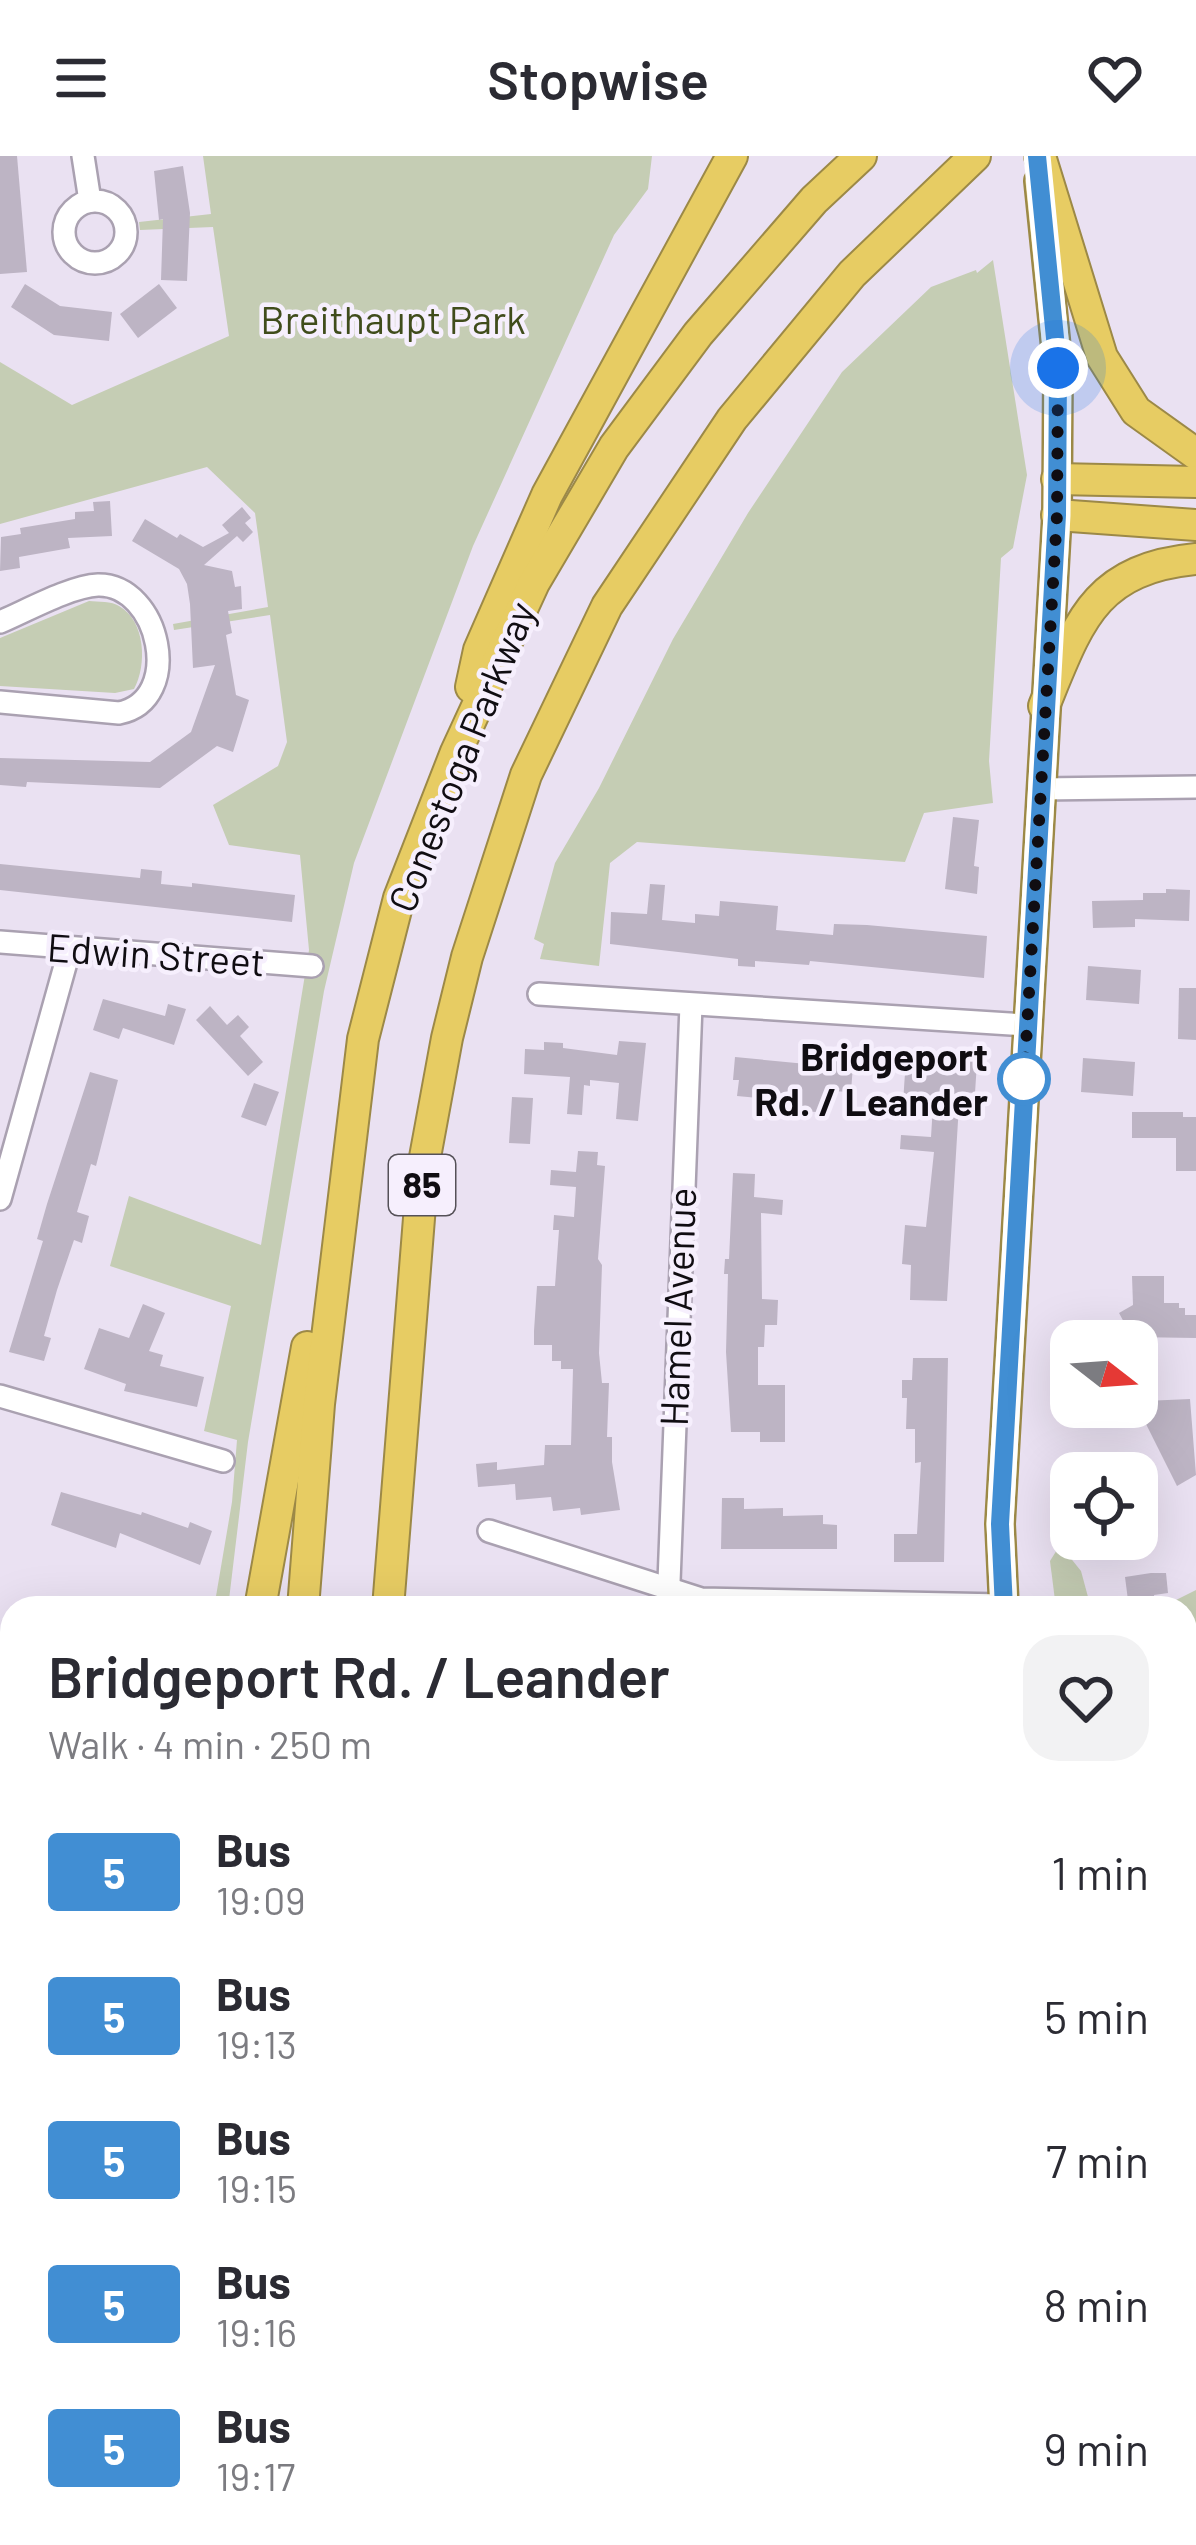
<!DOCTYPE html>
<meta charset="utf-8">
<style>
body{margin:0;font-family:Barlow,sans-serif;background:#f2f2f3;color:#2b2b33;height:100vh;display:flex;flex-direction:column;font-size:45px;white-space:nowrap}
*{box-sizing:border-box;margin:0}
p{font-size:39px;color:#7c7c81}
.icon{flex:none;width:66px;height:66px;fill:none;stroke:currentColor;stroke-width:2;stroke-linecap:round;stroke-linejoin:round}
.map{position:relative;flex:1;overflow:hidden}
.panel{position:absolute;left:0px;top:1440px;width:1197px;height:951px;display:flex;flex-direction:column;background:#fff;border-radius:36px 36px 0 0;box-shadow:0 12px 48px #0002}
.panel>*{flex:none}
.badge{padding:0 24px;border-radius:9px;font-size:42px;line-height:78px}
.needle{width:78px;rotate:107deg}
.tools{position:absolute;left:1050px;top:1164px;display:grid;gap:24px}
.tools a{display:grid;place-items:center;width:108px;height:108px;border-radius:24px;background:#fff;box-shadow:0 12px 48px #0002;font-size:60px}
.you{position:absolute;width:60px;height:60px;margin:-30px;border:9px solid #fff;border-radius:50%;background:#1a73e8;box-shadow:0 0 0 18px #1a73e833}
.map>.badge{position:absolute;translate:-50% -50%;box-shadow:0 0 0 6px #fff}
.round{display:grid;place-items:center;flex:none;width:126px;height:126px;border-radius:36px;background:#f2f2f3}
.head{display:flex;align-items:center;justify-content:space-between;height:204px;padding:0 48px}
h1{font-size:57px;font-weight:600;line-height:90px}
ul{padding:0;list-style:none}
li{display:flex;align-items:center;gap:36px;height:144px;padding:0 48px}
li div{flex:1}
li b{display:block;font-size:45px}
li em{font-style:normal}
li .badge{min-width:132px;font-weight:700;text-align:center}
header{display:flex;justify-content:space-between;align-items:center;height:156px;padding:0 48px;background:#fff;font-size:54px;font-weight:600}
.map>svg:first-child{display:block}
</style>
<header><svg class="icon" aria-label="menu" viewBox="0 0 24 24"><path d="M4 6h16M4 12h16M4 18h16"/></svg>Stopwise<svg class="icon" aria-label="heart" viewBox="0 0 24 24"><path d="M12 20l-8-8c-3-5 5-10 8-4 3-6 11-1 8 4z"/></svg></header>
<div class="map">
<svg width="1196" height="2389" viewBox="0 0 1196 2389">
<rect width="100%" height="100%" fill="#eae1f2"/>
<polygon fill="#e1d5ec" points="1185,2242 1196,2245 1196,2389 1023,2389 1028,2379 1185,2379"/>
<g fill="#c5cdb4">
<polygon points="203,0 652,0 648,33 614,79 473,390 354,707 324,835 248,1286 228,1452 214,1452 232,1346 237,1284 204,1275 231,1150 110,1110 129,1040 261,1089 309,794 300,699 229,689 213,649 278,610 287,586 270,459 174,474 173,468 268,451 255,357 207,311 0,368 0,206 72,249 229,180 213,71 140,74 139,66 211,58"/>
<polygon points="993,104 1027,319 1013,392 1001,402 989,605 993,647 924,657 905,706 637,686 610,707 599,810 540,803 544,788 534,783 555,707 599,632 673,483 748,357 842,216 931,131 976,114 977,117"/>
<path d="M89,445C98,446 112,445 119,450C146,465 147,510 134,533L115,537L0,530V482Z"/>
<polygon points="1060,1389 1081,1415 1091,1452 1056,1452 1050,1405"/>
<polygon points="1196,1434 1196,1577 1185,1556 1185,1452 1172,1452 1172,1446"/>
<polygon points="1196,1766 1196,1801 1187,1810 1196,1832 1196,1944 1185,1946 1185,1768"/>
<polygon points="390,2379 697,2379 692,2389 397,2389"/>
<polygon points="728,2379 1028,2379 1023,2389 722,2389"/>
</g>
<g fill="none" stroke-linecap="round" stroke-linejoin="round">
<polyline stroke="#687c8a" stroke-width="6" points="103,2379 103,2389"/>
</g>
<g fill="#bdb4c4">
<polygon points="0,0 17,0 27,116 0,118"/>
<polygon points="183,10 190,57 187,125 161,124 163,63 159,64 154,15"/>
<polygon points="25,128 60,150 112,156 109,185 54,179 11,151"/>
<polygon points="159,128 177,152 138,182 120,158"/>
<polygon points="110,345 112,380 68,382 70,392 19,401 20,412 0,415 1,381 21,378 20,372 75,363 75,356 94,355 93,346"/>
<polygon points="242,351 251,362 245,367 253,376 243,386 237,380 204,409 232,415 235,431 241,430 242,453 228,455 232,477 226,479 236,539 249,544 233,596 217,590 160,632 27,626 26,631 0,629 0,602 150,606 191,576 215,509 193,512 190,448 187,428 179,413 132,385 145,363 177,382 180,378 203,391 229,377 222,369"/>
<polygon points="953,661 979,664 974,710 979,711 977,738 945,733"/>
<polygon points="0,708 140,722 141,713 162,715 161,728 192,731 192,727 295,739 292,766 0,734"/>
<polygon points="650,728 665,729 662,764 695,767 695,758 719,760 720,745 778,750 776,774 833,779 834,768 867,769 987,780 984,822 810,805 809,809 755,805 755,811 738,810 738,803 610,788 611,756 647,758"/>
<polygon points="1166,733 1190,734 1189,765 1135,763 1135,771 1093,772 1092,745 1143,744 1143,737 1166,737"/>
<polygon points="1088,810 1141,814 1139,848 1086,844"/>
<polygon points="1179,832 1196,832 1196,884 1178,883"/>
<polygon points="103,843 165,860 168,848 186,853 174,889 123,872 119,883 93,874"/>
<polygon points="210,850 227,869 238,859 249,871 240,880 263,906 248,920 196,864"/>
<polygon points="619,885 646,887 638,965 616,963 619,927 590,924 590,930 584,929 582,959 567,958 570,921 524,918 525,893 544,894 544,886 563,887 563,892 617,899"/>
<polygon points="735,901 817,909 829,904 849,906 853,909 851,936 830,935 828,957 792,954 792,945 737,940 739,924 733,924"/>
<polygon points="911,902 977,906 975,937 962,936 958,965 947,1145 910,1144 911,1109 902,1108 905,1069 926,1071 934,996 900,993 901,979 931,981 933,949 903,947 905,917 910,917"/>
<polygon points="1083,902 1135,906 1133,940 1081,936"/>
<polygon points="90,916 118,924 96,1010 91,1008 77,1056 89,1060 82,1087 74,1084 57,1134 44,1180 51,1182 44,1205 9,1196 43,1085 37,1083 47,1048"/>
<polygon points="254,927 279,936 266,970 241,961"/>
<polygon points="512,941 533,942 530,988 509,987"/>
<polygon points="1132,956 1183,956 1183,961 1196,961 1196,1015 1176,1015 1176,982 1132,982"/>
<polygon points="578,995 598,996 597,1009 605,1010 598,1103 602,1109 599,1197 602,1227 609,1227 607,1281 612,1281 612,1306 620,1354 581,1359 580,1352 553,1355 551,1341 516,1344 515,1328 478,1331 476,1308 497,1306 497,1314 544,1309 545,1289 571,1289 573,1213 561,1213 561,1205 552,1205 552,1189 534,1189 534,1175 537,1130 555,1130 559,1074 553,1074 554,1059 574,1061 576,1031 550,1029 551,1014 576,1016"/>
<polygon points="733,1017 755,1018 754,1041 783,1044 782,1059 761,1057 762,1143 778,1144 777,1169 765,1169 764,1191 758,1191 758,1229 785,1229 785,1286 760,1286 760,1276 731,1276 726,1196 728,1118 724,1118 725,1103 729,1103"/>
<polygon points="1132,1120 1164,1120 1164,1147 1179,1147 1179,1152 1185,1152 1185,1159 1196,1159 1196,1182 1132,1181 1119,1157 1133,1149"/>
<polygon points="143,1148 165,1157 149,1195 163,1199 160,1210 204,1221 197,1251 124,1235 126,1228 84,1213 99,1172 129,1182"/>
<polygon points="913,1202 948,1202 944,1406 894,1406 894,1378 917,1378 921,1306 915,1307 915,1273 906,1273 907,1242 902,1242 902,1224 912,1224"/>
<polygon points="1190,1243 1196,1319 1177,1330 1146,1268 1140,1269 1140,1253 1145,1253 1145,1245"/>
<polygon points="61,1336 141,1359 142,1356 188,1372 190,1366 212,1375 200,1409 120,1377 116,1392 51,1369"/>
<polygon points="722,1342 744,1342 744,1353 783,1352 783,1360 823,1359 823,1368 837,1369 837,1393 721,1393"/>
<polygon points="1151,1417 1166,1417 1168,1437 1154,1439 1156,1452 1129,1452 1125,1421"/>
</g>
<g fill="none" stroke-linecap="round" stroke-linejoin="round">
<g stroke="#aaa1b1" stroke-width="26">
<g id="minor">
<polyline points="83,0 90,45"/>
<circle cx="95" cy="76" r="31"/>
<path d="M0,466C26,455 71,430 98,429C160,428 185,544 119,557L0,546"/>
<polyline points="1041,633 1196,631"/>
<polyline points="0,786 312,810"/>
<polyline points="539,838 1027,869"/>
<polyline points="0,1043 70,792"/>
<polyline points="0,1240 223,1305"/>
<polyline points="489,1375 701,1443 1003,1449"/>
<polyline points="668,1452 691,849"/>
</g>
</g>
<g stroke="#9c8947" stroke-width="32">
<g id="major">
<polyline points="1004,1452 1000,1368 1057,359 1058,212 1039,25"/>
<polyline points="0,1864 12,1867"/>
<polyline points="1185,2126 1196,2163"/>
<polyline points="1185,2216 1196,2219"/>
</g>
</g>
<g stroke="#9c8947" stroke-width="34">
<g id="highway">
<polyline points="1040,0 1102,201 1136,255 1196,298"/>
<polyline points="1057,323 1196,326"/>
<polyline points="1057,359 1196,369"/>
<polyline points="471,531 479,494 547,339 732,0"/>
<path d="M1044,550C1079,465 1094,413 1196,403"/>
<polyline points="260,1452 307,1191"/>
<polyline points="303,1452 319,1248 363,883 399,742 456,596 534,427 614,291 698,178 814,44 861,0"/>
<polyline points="388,1452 423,1012 447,882 467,801 526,619 607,450 732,263 852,118 975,0"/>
<polyline points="0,1829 12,1829"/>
<polyline points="374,2379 379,2389"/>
<polyline points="214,2389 216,2379"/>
<polyline points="300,2389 301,2379"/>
<polyline points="709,2389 715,2379"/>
</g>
</g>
<use href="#minor" stroke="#fff" stroke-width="21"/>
<use href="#major" stroke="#f1e0a1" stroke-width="27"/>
<use href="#highway" stroke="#e7cc63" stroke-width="30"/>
</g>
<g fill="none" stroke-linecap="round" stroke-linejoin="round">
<g stroke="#fff" stroke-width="27">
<polyline id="line" points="1004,1452 1000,1368 1057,359 1058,212 1037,0"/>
</g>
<use href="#line" stroke="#418ed3" stroke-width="18"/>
<polyline stroke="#100d12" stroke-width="12" stroke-dasharray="0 21.6" points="1024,923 1057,359 1058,212"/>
</g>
<circle fill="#fff" stroke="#418ed3" stroke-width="6" cx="1024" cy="923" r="24"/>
<g text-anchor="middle" stroke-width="9" stroke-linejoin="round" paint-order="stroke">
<rect fill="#f6effd" stroke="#555158" stroke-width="3" x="389" y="999" width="66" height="60" rx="9"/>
<g font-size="36" font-weight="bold" fill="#100d12">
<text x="422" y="1042">85</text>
</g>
<g font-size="39" fill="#404c1c" stroke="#f6effd">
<text x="393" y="178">Breithaupt Park</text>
</g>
<g font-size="39" fill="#100d12" stroke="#f6effd">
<text transform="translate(462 601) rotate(-68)" y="14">Conestoga Parkway</text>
<text transform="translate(156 799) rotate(4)" y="14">Edwin Street</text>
<text transform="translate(678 1151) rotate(-88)" y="14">Hamel Avenue</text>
</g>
<g font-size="39" font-weight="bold" fill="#100d12" stroke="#f6effd" text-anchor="end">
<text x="988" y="915">Bridgeport<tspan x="988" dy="45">Rd. / Leander</tspan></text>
</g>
</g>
</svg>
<div class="tools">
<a><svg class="needle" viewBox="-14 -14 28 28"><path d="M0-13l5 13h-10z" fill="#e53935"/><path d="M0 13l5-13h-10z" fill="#7c7c81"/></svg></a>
<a><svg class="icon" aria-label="locate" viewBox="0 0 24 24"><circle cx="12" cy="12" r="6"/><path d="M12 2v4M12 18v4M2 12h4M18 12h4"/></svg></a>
</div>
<div class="you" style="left:1058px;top:212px"></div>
<section class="panel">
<div class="head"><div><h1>Bridgeport Rd. / Leander</h1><p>Walk · 4 min · 250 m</p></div><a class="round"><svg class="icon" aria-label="heart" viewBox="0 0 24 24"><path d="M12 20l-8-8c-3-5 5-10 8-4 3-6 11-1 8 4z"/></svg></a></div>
<ul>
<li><span class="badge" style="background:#418ed3;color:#fff">5</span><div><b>Bus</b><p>19:09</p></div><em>1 min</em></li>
<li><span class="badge" style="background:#418ed3;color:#fff">5</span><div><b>Bus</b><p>19:13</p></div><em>5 min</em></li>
<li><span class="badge" style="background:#418ed3;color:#fff">5</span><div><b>Bus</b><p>19:15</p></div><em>7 min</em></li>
<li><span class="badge" style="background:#418ed3;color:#fff">5</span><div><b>Bus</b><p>19:16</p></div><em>8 min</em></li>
<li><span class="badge" style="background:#418ed3;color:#fff">5</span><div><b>Bus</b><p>19:17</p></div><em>9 min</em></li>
</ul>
</section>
</div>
